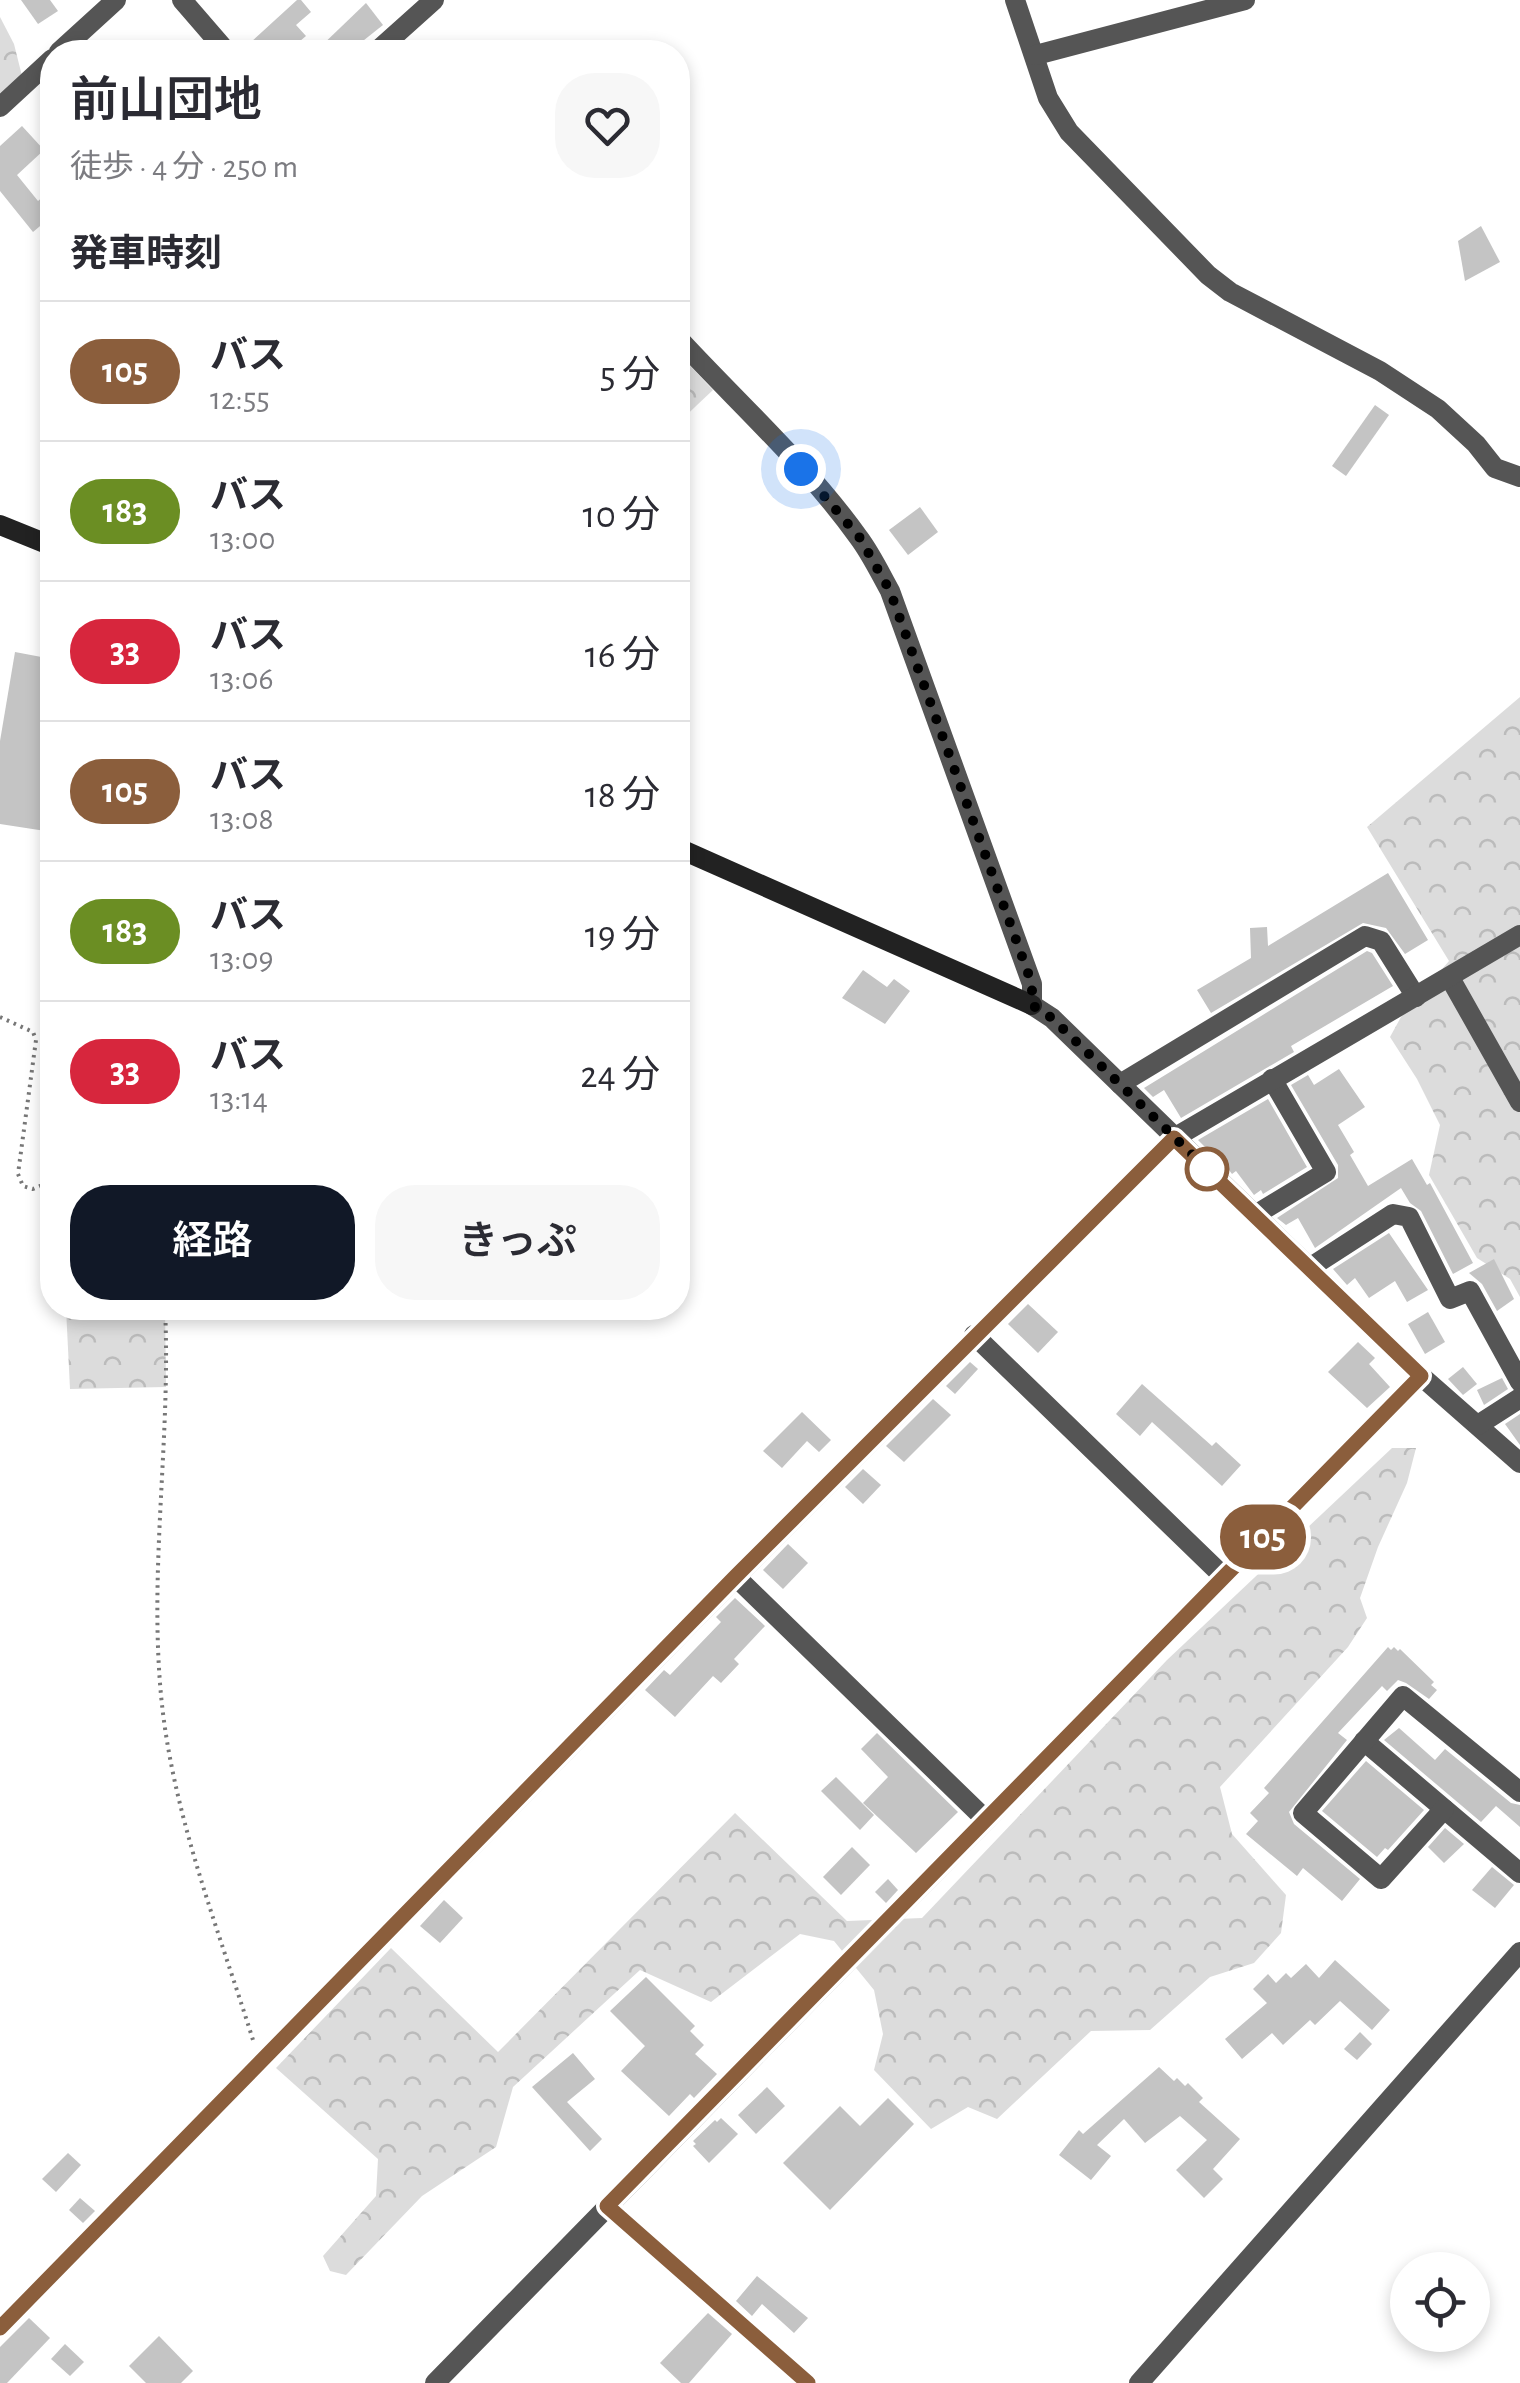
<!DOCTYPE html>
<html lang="ja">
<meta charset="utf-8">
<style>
body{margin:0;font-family:"Alegreya Sans","Noto Sans JP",sans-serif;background:#f7f7f7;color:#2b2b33;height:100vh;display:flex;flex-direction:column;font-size:38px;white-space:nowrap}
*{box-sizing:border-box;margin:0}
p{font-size:32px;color:#7c7c81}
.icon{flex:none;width:55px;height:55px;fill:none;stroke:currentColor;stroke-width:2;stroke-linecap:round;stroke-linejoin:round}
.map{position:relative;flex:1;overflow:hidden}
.side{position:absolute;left:40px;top:40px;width:650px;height:1280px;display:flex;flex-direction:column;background:#fff;border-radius:40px;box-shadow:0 5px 15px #0003}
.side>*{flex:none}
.badge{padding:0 20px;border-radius:32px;font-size:35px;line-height:65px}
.controls{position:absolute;left:1390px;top:2252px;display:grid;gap:20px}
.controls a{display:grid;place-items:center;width:100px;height:100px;border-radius:50%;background:#fff;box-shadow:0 5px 15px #0003;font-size:50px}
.you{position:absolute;width:50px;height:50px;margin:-25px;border:8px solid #fff;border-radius:50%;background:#1a73e8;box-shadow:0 0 0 15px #1a73e833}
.map>.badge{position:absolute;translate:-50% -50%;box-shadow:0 0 0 5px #fff}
h2{padding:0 30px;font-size:38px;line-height:90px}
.round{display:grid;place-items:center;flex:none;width:105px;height:105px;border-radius:40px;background:#f7f7f7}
.overview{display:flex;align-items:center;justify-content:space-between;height:170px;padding:0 30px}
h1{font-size:48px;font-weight:600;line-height:75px}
.action{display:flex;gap:20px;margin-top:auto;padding:20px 30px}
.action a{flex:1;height:115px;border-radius:40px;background:#111827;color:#fff;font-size:40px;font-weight:600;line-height:115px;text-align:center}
.action a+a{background:#f7f7f7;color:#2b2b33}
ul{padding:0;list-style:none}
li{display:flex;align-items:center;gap:30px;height:140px;padding:0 30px;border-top:2px solid #e1e1e2}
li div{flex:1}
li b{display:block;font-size:38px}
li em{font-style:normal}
li .badge{min-width:110px;font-weight:700;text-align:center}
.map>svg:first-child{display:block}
</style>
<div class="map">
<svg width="1520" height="2383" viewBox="0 0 1520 2383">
<defs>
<pattern id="forest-crowns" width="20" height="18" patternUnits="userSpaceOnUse" patternTransform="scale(2.5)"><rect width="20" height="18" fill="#dcdcdc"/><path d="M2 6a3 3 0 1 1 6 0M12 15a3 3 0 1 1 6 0" fill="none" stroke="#bbb"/></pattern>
</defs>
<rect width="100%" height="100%" fill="#fff"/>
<g fill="url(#forest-crowns)">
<polygon points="0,17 14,44 22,76 0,97"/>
<polygon points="678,353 713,390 678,423"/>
<polygon points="1520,697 1520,1297 1510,1279 1477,1258 1429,1175 1440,1125 1417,1079 1390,1037 1401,1017 1449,961 1367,827"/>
<polygon points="66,1308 165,1308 166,1387 70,1389"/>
<polygon points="1392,1448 1416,1448 1407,1483 1378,1547 1360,1598 1367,1618 1348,1647 1220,1787 1232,1834 1286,1895 1281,1933 1254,1963 1210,1977 1150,2030 1091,2031 997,2119 968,2107 931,2129 874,2070 883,2034 874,1990 834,1941 800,1934 711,2002 640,1970 513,2087 496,2147 422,2196 346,2275 330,2271 323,2256 376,2196 378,2159 276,2068 391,1948 498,2052 735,1813 847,1921 922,1918 1167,1660"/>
</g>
<g fill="#c4c4c4">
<polygon points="21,0 50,0 58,11 38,24"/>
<polygon points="297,0 301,0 311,12 296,25 306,36 287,52 240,52"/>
<polygon points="366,3 383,25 349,52 315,52"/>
<polygon points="22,126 44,150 17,175 38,201 52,189 52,216 33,232 0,191 0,146"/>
<polygon points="1481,226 1500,262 1465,281 1458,241"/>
<polygon points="1375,405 1389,415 1346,476 1332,466"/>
<polygon points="920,507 938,532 908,555 889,530"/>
<polygon points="15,652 52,659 52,832 0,824 0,741"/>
<polygon points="1388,873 1428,940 1405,954 1386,928 1363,923 1211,1013 1197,990 1251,958 1250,928 1267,927 1268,946"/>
<polygon points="1367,951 1372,953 1393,986 1291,1046 1294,1052 1181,1118 1164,1090 1153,1097 1144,1088"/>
<polygon points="863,970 887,987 894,979 910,991 885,1024 842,998"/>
<polygon points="1339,1069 1365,1107 1338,1125 1354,1152 1350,1155 1368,1186 1412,1159 1427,1185 1430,1183 1473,1263 1453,1274 1421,1211 1410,1203 1401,1188 1315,1248 1298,1218 1286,1225 1277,1218 1338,1178 1338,1165 1291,1085 1308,1075 1314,1085"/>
<polygon points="1268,1099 1307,1167 1263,1194 1261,1190 1254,1195 1236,1171 1232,1174 1213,1149 1209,1151 1198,1140"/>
<polygon points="1389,1233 1428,1290 1407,1302 1395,1281 1369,1298 1355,1278 1347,1285 1333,1269"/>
<polygon points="1494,1259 1514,1299 1497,1311 1482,1284 1469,1273"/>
<polygon points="1028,1304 1058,1332 1038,1353 1008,1324"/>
<polygon points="1428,1312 1445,1342 1425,1354 1408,1324"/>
<polygon points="1358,1342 1375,1358 1369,1364 1390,1387 1367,1408 1328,1372"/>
<polygon points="970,1362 978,1369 955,1394 946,1386"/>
<polygon points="1463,1367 1477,1384 1463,1395 1448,1379"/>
<polygon points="1502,1378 1508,1389 1484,1405 1477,1390"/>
<polygon points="1142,1384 1212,1446 1216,1442 1241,1465 1222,1486 1152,1422 1140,1436 1116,1414"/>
<polygon points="933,1399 951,1415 904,1462 886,1446"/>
<polygon points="802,1412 831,1440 819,1452 807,1441 782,1468 763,1451"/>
<polygon points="1520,1414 1520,1445 1505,1424"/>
<polygon points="863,1469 881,1485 863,1504 845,1487"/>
<polygon points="1241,1517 1253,1528 1233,1548 1222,1537"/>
<polygon points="788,1544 808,1563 783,1589 763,1570"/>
<polygon points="735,1598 765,1626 734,1659 739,1664 721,1683 713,1676 675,1717 645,1690 664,1670 670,1675 721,1622 716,1617"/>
<polygon points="1388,1647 1391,1650 1394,1647 1398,1651 1400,1649 1434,1682 1431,1685 1437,1690 1429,1699 1406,1683 1398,1680 1387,1691 1382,1686 1338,1733 1347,1740 1289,1812 1294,1824 1360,1879 1342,1901 1303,1868 1297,1876 1246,1834 1258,1821 1250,1813 1269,1793 1264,1788"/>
<polygon points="1399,1728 1435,1760 1445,1749 1511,1803 1520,1805 1520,1827 1496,1806 1481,1822 1384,1740"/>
<polygon points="877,1733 958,1812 916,1853 863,1803 888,1777 861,1749"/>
<polygon points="1366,1761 1424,1810 1388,1850 1385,1848 1377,1857 1322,1811"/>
<polygon points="836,1777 874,1815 860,1830 821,1791"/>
<polygon points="1445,1828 1464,1844 1444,1863 1428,1847"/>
<polygon points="852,1847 870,1865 841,1895 823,1877"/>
<polygon points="1492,1867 1514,1885 1495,1908 1472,1890"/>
<polygon points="888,1879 898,1890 886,1903 875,1892"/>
<polygon points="444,1900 463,1918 440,1943 420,1926"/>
<polygon points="1335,1960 1390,2010 1372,2030 1340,2001 1315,2025 1310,2020 1283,2045 1272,2033 1242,2059 1225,2039 1267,2003 1253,1989 1268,1974 1276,1983 1286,1973 1291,1978 1306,1964 1319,1978"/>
<polygon points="646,1977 695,2026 690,2031 704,2045 695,2054 717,2074 694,2098 690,2094 669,2116 621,2071 645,2046 610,2011"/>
<polygon points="1360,2032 1372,2044 1357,2060 1344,2049"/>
<polygon points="573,2053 595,2079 567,2102 602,2139 590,2151 532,2087"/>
<polygon points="1159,2067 1174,2081 1177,2078 1185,2086 1188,2083 1203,2098 1199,2102 1240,2139 1213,2169 1223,2179 1204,2198 1176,2170 1207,2140 1180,2116 1145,2143 1124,2119 1097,2145 1111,2156 1091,2180 1059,2155 1079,2130 1083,2134"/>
<polygon points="767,2087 785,2106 756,2134 738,2115"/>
<polygon points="888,2098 914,2124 830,2210 783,2163 840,2106 860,2126"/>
<polygon points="721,2118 738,2134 709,2163 693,2146 696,2144 693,2141 715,2120 717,2122"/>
<polygon points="68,2153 81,2165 56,2192 42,2179"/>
<polygon points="80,2198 95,2211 83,2223 69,2210"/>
<polygon points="757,2276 808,2318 794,2333 762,2304 752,2316 736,2301"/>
<polygon points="708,2313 732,2334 689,2383 681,2383 660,2363"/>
<polygon points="29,2318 50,2338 7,2383 0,2383 0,2347"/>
<polygon points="159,2336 193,2371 181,2383 146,2383 129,2366"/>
<polygon points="65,2344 84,2362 70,2376 51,2359"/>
</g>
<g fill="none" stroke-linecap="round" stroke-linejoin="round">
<g stroke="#777" stroke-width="4" stroke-dasharray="2.5 5" stroke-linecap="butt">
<polyline points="0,1017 33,1032 36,1040 18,1174 23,1186 33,1189 52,1181"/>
<path d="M165,1308C171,1437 149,1566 161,1695C172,1813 218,1928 253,2040"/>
</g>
<g stroke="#555" stroke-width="20">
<polyline points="182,0 227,52"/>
<polyline points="1015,0 1048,98 1069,132 1208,275 1230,292 1380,371 1438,409 1476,444 1495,468 1520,477"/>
<polyline points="59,52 116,0"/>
<polyline points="376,52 434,0"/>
<polyline points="1036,55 1245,0"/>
<polyline points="0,107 52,59"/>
<path d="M678,338C738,403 807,465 859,538C871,554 880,573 890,591L1032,984V1005L1052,1018L1421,1376L1520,1463"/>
<polyline points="1450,978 1520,1102"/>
<polyline points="1120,1084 1365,936 1381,941 1416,997"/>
<polyline points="1255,1215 1326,1172 1272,1079"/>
<polyline points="1311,1267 1393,1214 1409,1217 1450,1299 1470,1291 1520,1382"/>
<polyline points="974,1335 1224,1577"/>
<polyline points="1478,1425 1520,1398"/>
<polyline points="736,1577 986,1820"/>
<polyline points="1364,1741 1520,1873"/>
<polyline points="1444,1809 1381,1879 1303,1813 1403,1696 1520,1792"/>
<polyline points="607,2206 808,2383"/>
<polyline points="0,2328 736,1577 1174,1138 1520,935"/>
<polyline points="435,2383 1421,1376"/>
<polyline points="1139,2383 1520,1952"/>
</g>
<g stroke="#222" stroke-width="20">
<polyline points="0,525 52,546"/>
<polyline points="678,848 1032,1005"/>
</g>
</g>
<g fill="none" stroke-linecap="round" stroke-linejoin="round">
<g stroke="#fff" stroke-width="22">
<polyline id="line" points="0,2328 736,1576 1174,1138 1421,1376 607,2206 808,2383"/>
</g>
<use href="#line" stroke="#8b5e3c" stroke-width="15"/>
<polyline stroke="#000" stroke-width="10" stroke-dasharray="0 18" points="801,469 860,538 890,591 1032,984 1032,1005 1052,1018 1207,1169"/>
</g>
<circle fill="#fff" stroke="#8b5e3c" stroke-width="5" cx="1207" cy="1169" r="20"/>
</svg>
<div class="controls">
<a><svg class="icon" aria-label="locate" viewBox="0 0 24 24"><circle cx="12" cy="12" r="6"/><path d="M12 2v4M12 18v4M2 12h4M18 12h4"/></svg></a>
</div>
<div class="you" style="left:801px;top:469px"></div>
<b class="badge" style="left:1263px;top:1537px;background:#8b5e3c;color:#fff">105</b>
<section class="side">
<div class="overview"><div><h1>前山団地</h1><p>徒歩 · 4 分 · 250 m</p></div><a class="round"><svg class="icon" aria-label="heart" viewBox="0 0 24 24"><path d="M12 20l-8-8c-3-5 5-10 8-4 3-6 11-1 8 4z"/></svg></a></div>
<h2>発車時刻</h2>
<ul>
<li><span class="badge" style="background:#8b5e3c;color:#fff">105</span><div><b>バス</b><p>12:55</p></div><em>5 分</em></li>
<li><span class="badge" style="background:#6b8e23;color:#fff">183</span><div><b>バス</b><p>13:00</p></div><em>10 分</em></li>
<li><span class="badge" style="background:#d7263d;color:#fff">33</span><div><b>バス</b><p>13:06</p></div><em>16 分</em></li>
<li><span class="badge" style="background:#8b5e3c;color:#fff">105</span><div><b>バス</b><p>13:08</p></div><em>18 分</em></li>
<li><span class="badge" style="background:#6b8e23;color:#fff">183</span><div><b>バス</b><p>13:09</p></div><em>19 分</em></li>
<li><span class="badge" style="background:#d7263d;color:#fff">33</span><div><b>バス</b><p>13:14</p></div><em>24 分</em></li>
</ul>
<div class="action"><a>経路</a><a>きっぷ</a></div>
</section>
</div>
